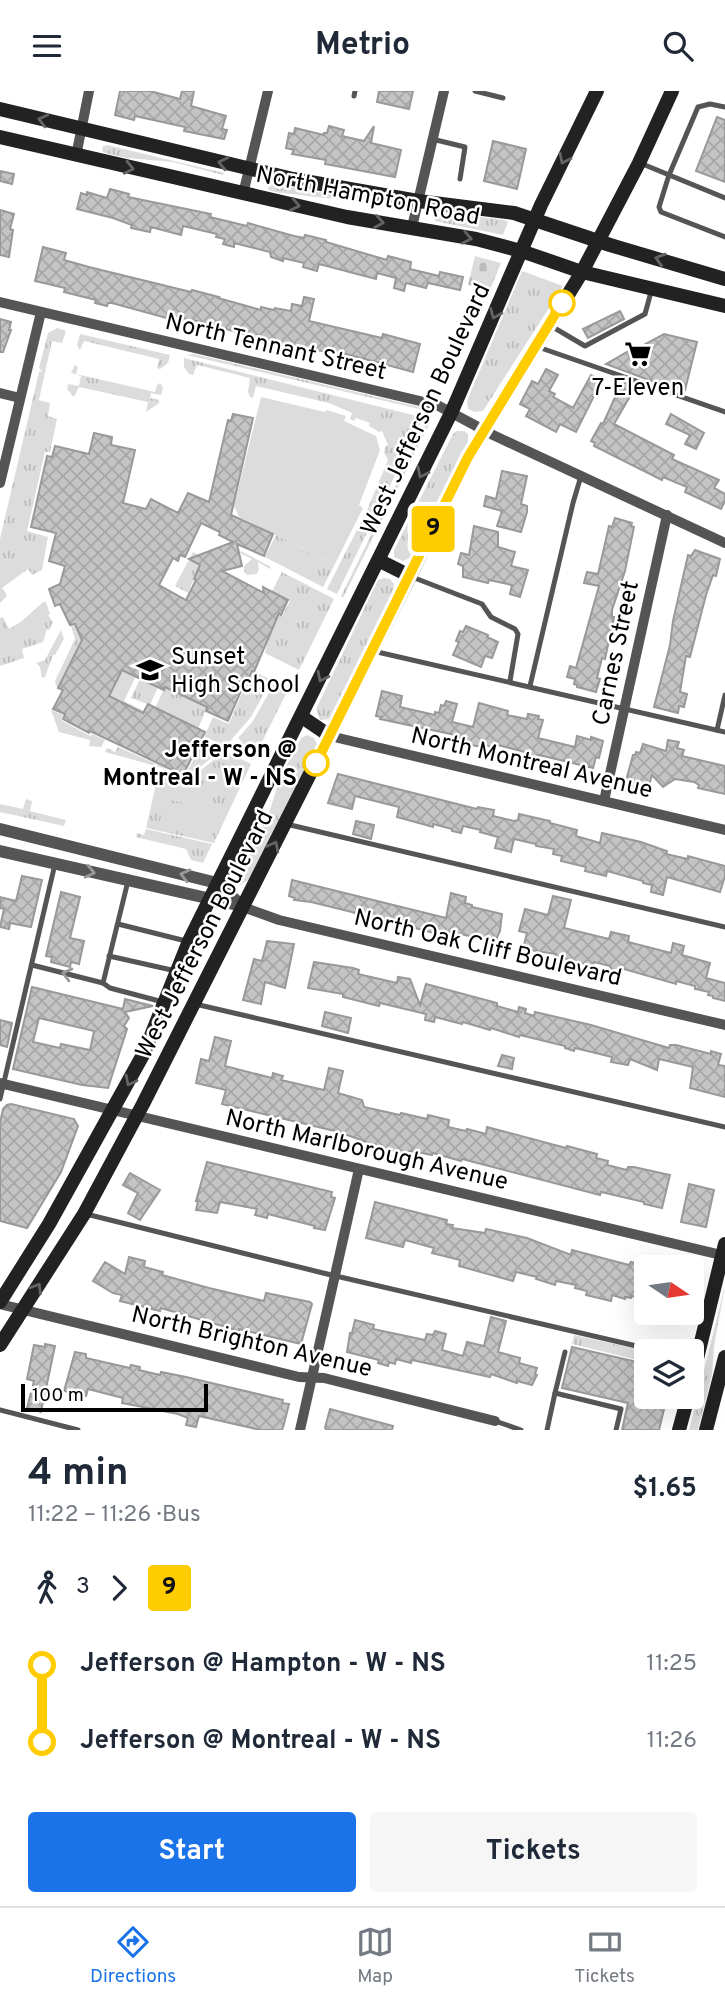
<!DOCTYPE html>
<meta charset="utf-8">
<style>
body{margin:0;font-family:Overpass,sans-serif;background:#f6f6f7;color:#1f2937;height:100vh;display:flex;flex-direction:column;font-size:26px;white-space:nowrap}
*{box-sizing:border-box;margin:0}
p{font-size:23px;color:#747a83}
.icon{flex:none;width:38px;height:38px;fill:none;stroke:currentColor;stroke-width:2;stroke-linecap:round;stroke-linejoin:round}
.map{position:relative;height:1339px;overflow:hidden}
.side{display:flex;flex-direction:column;background:#fff;flex:1}
.side>*{flex:none}
.badge{padding:0 14px;border-radius:5px;font-size:24px;line-height:46px}
.needle{width:46px;rotate:103deg}
.controls{position:absolute;left:634px;top:1164px;display:grid;gap:14px}
.controls a{display:grid;place-items:center;width:70px;height:70px;border-radius:7px;background:#fff;box-shadow:0 7px 28px #0002;font-size:35px}
.scale{position:absolute;left:21px;bottom:18px;width:187px;box-sizing:border-box;padding-left:7px;border:4px solid #000;border-top:0;font-size:19px;line-height:24px;white-space:nowrap;color:#000;-webkit-text-stroke:5px #fff;paint-order:stroke}
.map>.badge{position:absolute;translate:-50% -50%;box-shadow:0 0 0 4px #fff}
.legs{display:flex;align-items:center;gap:10px;height:77px;padding:0 28px;font-size:23px}
.legs p{margin-inline-start:auto}
.head{display:flex;align-items:center;justify-content:space-between;height:119px;padding:0 28px}
h1{font-size:38px;font-weight:700;line-height:52px}
.cta{display:flex;gap:14px;margin-top:auto;padding:14px 28px}
.cta a{flex:1;height:80px;border-radius:7px;background:#1a73e8;color:#fff;font-size:28px;font-weight:700;line-height:80px;text-align:center}
.cta a+a{background:#f6f6f7;color:#1f2937}
ul{padding:0 28px;list-style:none}
li{display:flex;align-items:center;gap:24px;height:77px;font-size:26px}
li i{display:grid;place-items:center;width:10px;height:100%;margin:0 9px;background:currentColor}
li i::after{content:'';width:18px;height:18px;margin:-9px;border:5px solid;border-radius:50%;background:#fff}
li p{margin-inline-start:auto}
li:first-child i{background:linear-gradient(#0000 50%,currentColor 0)}
li:last-child i{background:linear-gradient(currentColor 50%,#0000 0)}
header{display:flex;justify-content:space-between;align-items:center;height:91px;padding:0 28px;background:#fff;font-size:32px;font-weight:700}
.menu{display:flex;justify-content:space-around;align-items:center;height:98px;border-top:2px solid #e0e1e3;background:#fff;font-size:19px;color:#747a83}
.menu a{display:grid;justify-items:center;gap:4px}
.menu .selected{color:#1a73e8}
.map>svg:first-child{display:block}
</style>
<header><svg class="icon" aria-label="menu" viewBox="0 0 24 24"><path d="M4 6h16M4 12h16M4 18h16"/></svg>Metrio<svg class="icon" aria-label="search" viewBox="0 0 24 24"><circle cx="10" cy="10" r="6"/><path d="M15 15l6 6"/></svg></header>
<div class="map">
<svg width="725" height="1339" viewBox="0 0 725 1339">
<defs>
<pattern id="grass-tufts" width="24" height="20" patternUnits="userSpaceOnUse" patternTransform="scale(1.75)"><rect width="24" height="20" fill="#dcdcdc"/><path d="M3 7l-1-3M5 7V3M7 7l1-3M15 17l-1-3M17 17v-4M19 17l1-3" fill="none" stroke="#bbb"/></pattern>
<pattern id="cemetery-stones" width="16" height="16" patternUnits="userSpaceOnUse" patternTransform="scale(1.75)"><rect width="16" height="16" fill="#dcdcdc"/><path d="M2 7V4a2 2 0 0 1 4 0v3zM10 15v-3a2 2 0 0 1 4 0v3z" fill="#bbb"/></pattern>
<pattern id="building-cross-hatch" width="8" height="8" patternUnits="userSpaceOnUse" patternTransform="scale(1.75)"><rect width="8" height="8" fill="#c4c4c4"/><path d="M0 0l8 8M0 8l8-8" fill="none" stroke="#a7a7a7"/></pattern>
</defs>
<rect width="100%" height="100%" fill="#fff"/>
<g fill="url(#grass-tufts)">
<polygon points="107,54 224,82 223,84 173,71 127,67 105,62 102,60 103,55"/>
<polygon points="269,92 275,93 392,115 275,101 268,99"/>
<polygon points="441,121 504,129 508,131 503,144 435,130 437,122"/>
<polygon points="522,180 563,195 483,320 475,321 468,318 467,310"/>
<polygon points="57,237 66,240 62,252 52,250 39,309 50,312 48,325 57,328 50,361 45,361 27,440 48,446 42,479 32,484 28,478 2,497 7,505 0,512 0,448 39,281 42,280 39,277 48,242"/>
<polygon points="80,243 170,264 168,272 160,278 157,277 159,268 84,250 80,259 77,254"/>
<polygon points="194,263 424,317 428,320 187,264"/>
<polygon points="184,267 421,326 422,329 337,503 327,498 368,417 388,369 384,362 385,356 388,354 382,340 379,341 369,335 370,332 356,327 354,330 350,328 352,322 329,312 256,295 253,307 250,306 248,301 250,287 197,274 193,284 189,283 184,276"/>
<polygon points="75,274 78,276 76,283 155,301 157,294 160,292 163,297 161,304 151,302 150,307 159,309 159,312 146,321 148,311 79,296 74,306 67,298 68,293 79,295 81,285 71,282"/>
<polygon points="430,325 430,332 343,507 341,505"/>
<polygon points="457,340 464,340 468,343 468,351 410,467 403,470 394,466 394,459 453,343"/>
<polygon points="276,444 335,473 323,496 265,466"/>
<polygon points="241,460 271,476 270,478 258,471 259,478 257,483 247,484 244,480 244,475 252,468 240,462"/>
<polygon points="193,461 203,466 188,502 175,495"/>
<polygon points="282,481 334,508 299,579 265,562 267,553 265,552 279,524 282,525 290,510 272,500"/>
<polygon points="384,487 390,488 394,493 393,500 330,628 320,629 316,618 378,489"/>
<polygon points="43,511 46,511 50,523 48,524 53,531 49,539 47,538 43,551 22,558 24,567 0,575 0,527 3,526 9,538 22,530"/>
<polygon points="71,535 75,535 81,549 57,597 55,590 75,548"/>
<polygon points="61,539 64,548 55,564 53,564 45,586 42,587 40,576 36,572 45,569"/>
<polygon points="122,579 136,585 124,610 144,620 143,622 109,605"/>
<polygon points="256,581 271,589 251,626 226,655 204,646 213,626 229,633 248,588"/>
<polygon points="140,588 158,596 150,614 131,607"/>
<polygon points="275,591 289,597 253,669 229,657 234,651 239,655 242,651 238,647 253,630"/>
<polygon points="165,596 207,616 198,638 155,617"/>
<polygon points="51,619 63,624 61,629 90,645 92,643 105,649 101,656 89,655 90,649 59,641"/>
<polygon points="307,644 314,647 317,653 249,789 240,794 241,780 269,722 280,687 301,647"/>
<polygon points="203,650 222,658 193,682 186,683"/>
<polygon points="118,656 170,679 105,661 107,657 115,661"/>
<polygon points="225,660 251,673 214,752 146,737 159,680 191,687"/>
<polygon points="26,708 32,710 30,720 66,729 64,735 0,721 0,713 23,718"/>
<polygon points="146,738 212,753 203,772 191,769 186,758 136,746 137,742 144,744"/>
<polygon points="725,1195 714,1255 712,1283 698,1339 689,1339"/>
<polygon points="574,1244 646,1260 646,1271 572,1253"/>
</g>
<polygon fill="url(#cemetery-stones)" points="475,165 501,172 490,199 468,194"/>
<g fill="#dcdcdc">
<polygon points="261,306 325,321 327,319 346,325 344,330 376,345 380,359 359,414 363,417 335,473 239,426 234,415"/>
<polygon points="280,449 310,464 303,479 273,463"/>
<polygon points="169,687 212,697 208,717 165,708"/>
<polygon points="163,715 206,724 202,744 159,735"/>
</g>
<g fill="url(#building-cross-hatch)" stroke="#999" stroke-width="2" fill-rule="evenodd">
<polygon points="120,0 150,0 180,8 182,0 194,0 191,15 226,25 222,38 227,39 224,48 184,40 185,36 135,25 134,29 115,24"/>
<polygon points="379,0 413,0 409,18 377,11"/>
<polygon points="717,26 725,29 725,91 696,80"/>
<polygon points="329,35 344,39 342,45 364,50 374,35 371,52 401,59 395,86 325,73 326,69 292,63 294,59 286,57 289,42 294,43 295,37 324,44 324,42 327,42"/>
<polygon points="493,50 526,58 517,98 484,90"/>
<polygon points="0,80 14,83 12,93 0,90"/>
<polygon points="110,98 129,103 128,106 211,123 210,126 247,135 248,132 294,145 304,147 305,144 326,149 326,151 387,169 388,165 411,171 410,178 439,185 440,181 463,186 460,199 428,192 426,197 406,192 404,200 394,197 396,187 377,182 376,188 319,173 317,180 303,176 304,172 283,167 283,170 271,166 270,161 234,152 234,156 223,153 225,148 216,146 217,143 183,135 181,144 151,136 150,141 131,137 132,134 113,127 77,118 81,102 87,104 87,101 107,107"/>
<polygon points="0,119 14,123 10,138 13,139 9,166 0,164"/>
<polygon points="43,156 66,162 64,169 89,176 191,201 192,199 219,206 218,207 261,219 261,216 274,219 275,217 291,220 292,213 302,215 304,206 314,208 309,230 382,247 383,243 420,253 413,281 350,264 288,255 193,229 192,234 112,212 108,212 107,215 95,212 96,209 64,201 65,197 35,190"/>
<polygon points="620,220 624,228 588,247 583,238"/>
<polygon points="0,228 11,231 9,239 11,239 3,261 0,261"/>
<polygon points="664,243 697,251 685,299 657,292 606,273 639,254 642,255"/>
<polygon points="546,278 558,284 549,300 555,303 553,306 573,317 591,284 602,289 576,341 560,333 556,341 526,325 530,318 520,313 532,290 538,293"/>
<polygon points="622,291 636,295 614,333 674,364 672,368 719,389 714,397 725,403 725,410 721,418 685,401 687,396 663,386 662,389 594,355 595,352 591,350 601,332 603,333 619,297 625,300"/>
<path d="M233,323L253,327L231,424L273,443L264,465L237,453L242,475L222,480L264,502L263,496L288,509L281,524L279,522L254,581L252,580L249,587L247,586L228,630L206,620L207,616L165,596L164,599L122,579L109,605L143,622L148,613L205,641L183,684L90,640L89,642L63,628L65,623L53,618L63,599L58,597L82,549L75,533L70,534L60,513L55,515L49,498L60,493L65,475L49,470L56,442L31,436L47,365L52,366L55,355L89,363L94,342L112,346L111,354L135,359L123,412L146,418L151,408L178,422L188,402L209,411L228,329L231,330ZM201,432L220,441L219,444L233,451L189,468L200,474L194,488L196,489L186,509L159,494L173,467L178,470L180,464L185,466Z"/>
<polygon points="671,323 704,342 696,358 685,353 690,344 666,333"/>
<polygon points="502,380 527,385 521,413 527,415 527,421 521,441 497,435 502,420 484,415 486,405 496,408"/>
<polygon points="615,427 632,432 631,435 634,436 625,480 612,519 612,526 614,526 605,568 602,567 597,587 600,588 596,601 577,596 577,594 574,593 575,588 567,586 570,575 576,577 599,495 584,492 587,481 598,483 609,435 612,436"/>
<polygon points="474,435 498,441 498,456 515,461 511,475 528,479 520,506 510,503 512,494 489,489 488,492 463,486 463,475 458,473 461,462 469,464"/>
<polygon points="695,459 720,468 716,485 713,484 706,504 690,566 686,565 680,601 687,603 684,616 679,615 678,622 654,616 670,554 673,530 688,464 691,465"/>
<polygon points="466,535 488,544 487,546 498,551 492,567 485,565 481,576 453,564 459,551 456,550 460,540 463,541"/>
<polygon points="382,600 402,605 400,616 435,624 435,621 439,622 441,614 444,615 446,610 457,613 452,631 473,636 479,612 508,620 507,624 527,628 528,623 539,625 538,628 543,629 538,647 575,656 577,645 591,649 591,646 603,650 599,667 596,666 593,677 539,664 538,667 524,664 525,661 494,653 494,656 481,654 481,656 458,651 460,645 380,628 381,626 376,625"/>
<polygon points="668,649 679,651 677,657 684,659 682,665 725,675 725,703 698,697 699,694 694,691 675,688 663,696 652,684 649,694 645,693 644,698 630,695 627,686 633,664 635,664 636,661 640,662 643,653 666,660"/>
<polygon points="338,683 477,718 478,716 494,719 493,725 514,730 518,729 519,723 550,730 550,732 577,739 576,745 600,752 602,742 641,751 667,760 666,763 688,768 688,765 725,775 725,785 720,801 667,786 663,804 651,801 652,794 643,792 643,790 607,780 606,785 585,780 586,776 561,770 562,765 553,763 554,758 536,755 536,753 514,748 511,761 495,757 498,746 480,741 481,739 463,735 461,742 452,740 452,738 433,733 433,736 397,726 399,716 355,705 352,718 328,712"/>
<polygon points="356,730 374,734 371,748 353,743"/>
<polygon points="22,785 42,789 31,836 10,832 9,838 0,836 4,818 0,817 0,806 16,810"/>
<polygon points="292,789 446,827 451,802 466,806 465,812 472,814 472,816 502,823 500,840 495,851 465,844 435,839 434,842 374,826 368,828 352,821 311,811 294,809 295,807 289,805"/>
<polygon points="61,801 80,806 70,847 84,850 79,873 71,871 70,876 51,871 52,866 46,865"/>
<polygon points="553,805 571,809 564,837 609,848 611,841 629,845 628,851 671,862 673,852 684,855 682,864 710,872 706,887 725,892 725,910 713,907 713,905 708,904 709,901 695,898 695,895 676,890 676,893 624,878 617,882 613,881 610,875 594,871 593,875 555,865 556,863 523,858 527,842 519,840 525,818 548,824"/>
<polygon points="267,850 294,853 285,897 265,891 261,913 243,909 254,868 262,870"/>
<polygon points="314,871 353,877 359,879 358,883 397,892 398,886 410,888 420,914 426,893 497,912 497,915 518,921 519,916 526,918 525,922 534,925 535,921 591,934 669,957 670,954 676,954 711,963 711,960 721,963 718,974 725,975 725,1006 690,997 693,976 659,968 657,979 630,968 628,974 611,971 612,966 575,957 574,960 565,957 565,955 520,944 519,946 491,937 490,939 463,931 462,933 435,926 434,931 425,929 426,923 380,912 379,915 343,906 343,903 308,897"/>
<path d="M32,896L123,918L125,908L153,915L125,921L129,927L124,935L127,938L108,997L82,994L13,978ZM39,927L94,940L90,959L61,953L60,957L33,951Z"/>
<polygon points="325,921 351,927 348,942 322,935"/>
<polygon points="0,929 12,932 7,956 0,954"/>
<polygon points="215,946 231,950 225,975 272,987 273,982 283,985 281,989 324,999 329,977 343,980 338,1002 362,1009 364,1016 400,1024 401,1022 427,1028 428,1024 449,1029 448,1036 466,1040 467,1038 486,1043 487,1036 566,1057 567,1055 597,1063 596,1067 608,1070 607,1074 627,1079 628,1076 634,1076 670,1084 662,1117 644,1113 644,1111 601,1101 600,1104 462,1068 461,1070 433,1062 432,1064 413,1060 407,1061 406,1063 388,1059 339,1041 222,1013 226,999 196,992 201,968 209,970"/>
<polygon points="502,964 514,967 512,978 498,975"/>
<polygon points="11,1013 74,1028 78,1035 61,1081 27,1137 0,1130 0,1032 3,1018 7,1014"/>
<polygon points="207,1071 332,1101 331,1106 335,1107 325,1139 314,1137 315,1135 268,1123 267,1127 255,1124 257,1118 220,1111 217,1122 196,1119 198,1110 196,1110"/>
<polygon points="130,1082 160,1099 140,1129 128,1122 138,1102 123,1094"/>
<polygon points="689,1093 714,1099 706,1136 681,1131"/>
<polygon points="375,1111 447,1129 446,1133 453,1134 452,1137 485,1142 486,1138 527,1147 571,1164 572,1159 629,1174 631,1171 646,1175 639,1207 632,1205 631,1207 625,1206 625,1208 612,1204 611,1210 586,1204 587,1200 575,1197 576,1194 556,1190 555,1194 536,1188 537,1186 516,1181 513,1190 459,1175 460,1169 432,1162 434,1157 405,1149 403,1156 366,1147"/>
<polygon points="129,1166 145,1170 144,1176 163,1181 162,1184 209,1197 264,1210 266,1202 310,1211 312,1213 301,1253 239,1238 239,1240 161,1217 160,1220 120,1210 122,1204 113,1202 93,1190 105,1171 125,1183"/>
<polygon points="491,1226 506,1230 498,1261 520,1267 519,1272 537,1277 535,1283 537,1284 532,1294 517,1290 517,1292 491,1283 490,1286 412,1269 411,1272 396,1268 395,1273 389,1271 388,1275 378,1272 379,1269 347,1261 350,1242 352,1242 355,1229 374,1234 373,1238 425,1249 427,1243 433,1244 435,1240 446,1243 442,1259 463,1265 467,1251 484,1255"/>
<polygon points="45,1253 55,1255 41,1321 27,1317 34,1290 27,1288 34,1254 45,1256"/>
<polygon points="572,1256 646,1273 646,1306 667,1306 659,1339 622,1339 628,1312 562,1297"/>
<polygon points="75,1261 86,1263 86,1267 130,1277 131,1274 140,1276 139,1279 160,1284 161,1281 186,1286 283,1309 282,1312 289,1313 284,1333 282,1339 261,1339 199,1325 196,1336 186,1334 188,1327 178,1323 122,1312 123,1307 88,1298 86,1305 64,1300"/>
<polygon points="330,1318 393,1335 392,1339 327,1339 325,1337"/>
</g>
<g fill="none" stroke-linecap="round" stroke-linejoin="round">
<g stroke="#555" stroke-width="5">
<polyline points="475,0 503,7"/>
<polyline points="354,5 355,0"/>
<polyline points="725,16 710,13 698,16 669,84 659,116 661,121 725,146"/>
<polyline points="432,48 465,56 460,88"/>
<polyline points="640,72 725,107"/>
<polyline points="551,235 585,255 645,223 651,201"/>
<polyline points="538,256 725,321"/>
<polyline points="412,486 482,513 491,526 515,538 518,543 510,590"/>
<polyline points="373,560 725,641"/>
<polyline points="530,595 573,412 581,385"/>
<polyline points="717,639 725,604"/>
<polyline points="286,733 725,836"/>
<polyline points="118,833 186,850"/>
<polyline points="109,865 176,880"/>
<polyline points="32,874 103,892 110,897 163,911"/>
<polyline points="103,892 128,790"/>
<polyline points="195,913 725,1036"/>
<polyline points="0,1008 55,773"/>
<polyline points="86,1123 323,1182 658,1260"/>
<polyline points="565,1261 555,1302 621,1318 616,1339"/>
<polyline points="0,1319 78,1339"/>
<polyline points="495,1330 521,1339"/>
<polyline points="547,1339 555,1302"/>
</g>
<g stroke="#555" stroke-width="10">
<polyline points="76,65 89,0"/>
<polyline points="243,103 268,0"/>
<polyline points="412,136 444,0"/>
<polyline points="0,211 437,314 493,344 725,452"/>
<polyline points="0,302 20,307"/>
<polyline points="0,392 41,221"/>
<polyline points="330,645 725,739"/>
<polyline points="604,710 667,424"/>
<polyline points="243,816 279,829 725,934"/>
<polyline points="0,992 725,1165"/>
<polyline points="0,1213 299,1286 324,1287 495,1330"/>
<polyline points="300,1339 359,1078"/>
</g>
<g stroke="#555" stroke-width="12">
<polyline points="0,738 217,792 243,816"/>
<polyline points="0,760 242,815"/>
</g>
<g stroke="#222" stroke-width="14">
<polyline points="0,18 293,88 418,110 514,122 610,154 725,188"/>
<polyline points="0,46 347,126 476,148 521,160 582,181 725,215"/>
<polyline points="380,470 410,485"/>
<polyline points="302,626 330,645"/>
<polyline points="0,1211 49,1133 144,962 189,850 452,320 541,114 597,0"/>
<polyline points="0,1254 84,1123 143,1013 410,485 468,366 582,181 639,72 672,0"/>
<polyline points="691,1292 725,1153"/>
<polyline points="679,1339 688,1306"/>
<polyline points="706,1339 725,1266"/>
</g>
</g>
<defs><path id="oneway-chevron" d="M-2-3.5L2.5 0L-2 3.5" fill="none" stroke-width="1.6" stroke-linecap="round" stroke-linejoin="round" transform="scale(1.75)"/></defs>
<g stroke="#646464">
<use href="#oneway-chevron" transform="translate(43 29) rotate(-166)"/>
<use href="#oneway-chevron" transform="translate(564 68) rotate(116)"/>
<use href="#oneway-chevron" transform="translate(223 72) rotate(-167)"/>
<use href="#oneway-chevron" transform="translate(129 77) rotate(13)"/>
<use href="#oneway-chevron" transform="translate(295 114) rotate(12)"/>
<use href="#oneway-chevron" transform="translate(379 131) rotate(9)"/>
<use href="#oneway-chevron" transform="translate(467 147) rotate(11)"/>
<use href="#oneway-chevron" transform="translate(660 168) rotate(-164)"/>
<use href="#oneway-chevron" transform="translate(495 223) rotate(113)"/>
<use href="#oneway-chevron" transform="translate(422 382) rotate(116)"/>
<use href="#oneway-chevron" transform="translate(322 586) rotate(116)"/>
<use href="#oneway-chevron" transform="translate(274 755) rotate(-63)"/>
<use href="#oneway-chevron" transform="translate(130 990) rotate(117)"/>
<use href="#oneway-chevron" transform="translate(37 1197) rotate(-58)"/>
</g>
<g stroke="#999">
<use href="#oneway-chevron" transform="translate(90 781) rotate(13)"/>
<use href="#oneway-chevron" transform="translate(185 784) rotate(-166)"/>
<use href="#oneway-chevron" transform="translate(67 883) rotate(-166)"/>
</g>
<g fill="none" stroke-linecap="round" stroke-linejoin="round">
<g stroke="#fff" stroke-width="16">
<polyline id="line-1" points="316,672 468,366 562,212"/>
</g>
<use href="#line-1" stroke="#fc0" stroke-width="10"/>
</g>
<defs>
<g id="supermarket-bare" transform="scale(2.1)"><path d="M-6-5.5h2.5l.6 2H6L4.5 2H-2.5L-4.4-4H-6ZM-1.5 3.2a1.3 1.3 0 1 0 .1 0ZM3 3.2a1.3 1.3 0 1 0 .1 0Z" fill="#000" stroke="#fff" stroke-width="2.5" paint-order="stroke"/></g>
<g id="school-bare" transform="scale(2.1)"><path d="M0-5L7-2L0 1L-7-2ZM-4 1L0 2.5L4 1V4Q0 6-4 4Z" fill="#000" stroke="#fff" stroke-width="2.5" paint-order="stroke"/></g>
</defs>
<g fill-rule="evenodd">
<use href="#supermarket-bare" x="638" y="263"/>
<use href="#school-bare" x="150" y="579"/>
</g>
<g fill="#fff" stroke="#fc0" stroke-width="3.5">
<circle cx="562" cy="212" r="12"/>
<circle cx="316" cy="672" r="12"/>
</g>
<g text-anchor="middle" stroke-width="5" stroke-linejoin="round" paint-order="stroke">
<g font-size="24" fill="#000" stroke="#fff">
<text transform="translate(368 104) rotate(11)" y="8">North Hampton Road</text>
<text transform="translate(276 255) rotate(13)" y="8">North Tennant Street</text>
<text transform="translate(425 318) rotate(-65)" y="8">West Jefferson Boulevard</text>
<text transform="translate(615 562) rotate(-78)" y="8">Carnes Street</text>
<text transform="translate(532 671) rotate(13)" y="8">North Montreal Avenue</text>
<text transform="translate(204 843) rotate(-63)" y="8">West Jefferson Boulevard</text>
<text transform="translate(488 856) rotate(13)" y="8">North Oak Cliff Boulevard</text>
<text transform="translate(367 1058) rotate(13)" y="8">North Marlborough Avenue</text>
<text transform="translate(252 1250) rotate(13)" y="8">North Brighton Avenue</text>
</g>
<g font-size="24" fill="#000" stroke="#fff">
<text x="638" y="304">7-Eleven</text>
<text x="171" y="573" text-anchor="start">Sunset<tspan x="171" dy="28">High School</tspan></text>
</g>
<g font-size="24" font-weight="bold" fill="#000" stroke="#fff" text-anchor="end">
<text x="297" y="666">Jefferson @<tspan x="297" dy="28">Montreal - W - NS</tspan></text>
</g>
</g>
</svg>
<div class="controls">
<a><svg class="needle" viewBox="-14 -14 28 28"><path d="M0-13l5 13h-10z" fill="#e53935"/><path d="M0 13l5-13h-10z" fill="#747a83"/></svg></a>
<a><svg class="icon" aria-label="layers" viewBox="0 0 24 24"><path d="M12 4l9 5-9 5-9-5zM3 14l9 5 9-5"/></svg></a>
</div>
<div class="scale">100 m</div>
<b class="badge" style="left:433px;top:438px;background:#fc0;color:#111">9</b>
</div>
<section class="side">
<div class="head"><div><h1>4 min</h1><p>11:22 – 11:26 · Bus</p></div><b>$1.65</b></div>
<div class="legs"><svg class="icon" aria-label="walk" viewBox="0 0 24 24"><circle cx="13" cy="4" r="2"/><path d="M13 8l-2 6 4 7M11 14l-3 7M7 12l3-4h3l4 4"/></svg>3<svg class="icon" aria-label="forward" viewBox="0 0 24 24"><path d="M9 5l7 7-7 7"/></svg><b class="badge" style="background:#fc0;color:#111">9</b></div>
<ul>
<li><i style="color:#fc0"></i><b>Jefferson @ Hampton - W - NS</b><p>11:25</p></li>
<li><i style="color:#fc0"></i><b>Jefferson @ Montreal - W - NS</b><p>11:26</p></li>
</ul>
<div class="cta"><a>Start</a><a>Tickets</a></div>
</section>
<nav class="menu">
<a class="selected"><svg class="icon" aria-label="directions" viewBox="0 0 24 24"><path d="M12 3l9 9-9 9-9-9zM9 14v-3h6M13 9l2 2-2 2"/></svg>Directions</a>
<a><svg class="icon" aria-label="map" viewBox="0 0 24 24"><path d="M3 6l6-2 6 2 6-2v14l-6 2-6-2-6 2zM9 4v14M15 6v14"/></svg>Map</a>
<a><svg class="icon" aria-label="tickets" viewBox="0 0 24 24"><path d="M3 7h18v10H3zM15 7v10"/></svg>Tickets</a>
</nav>
